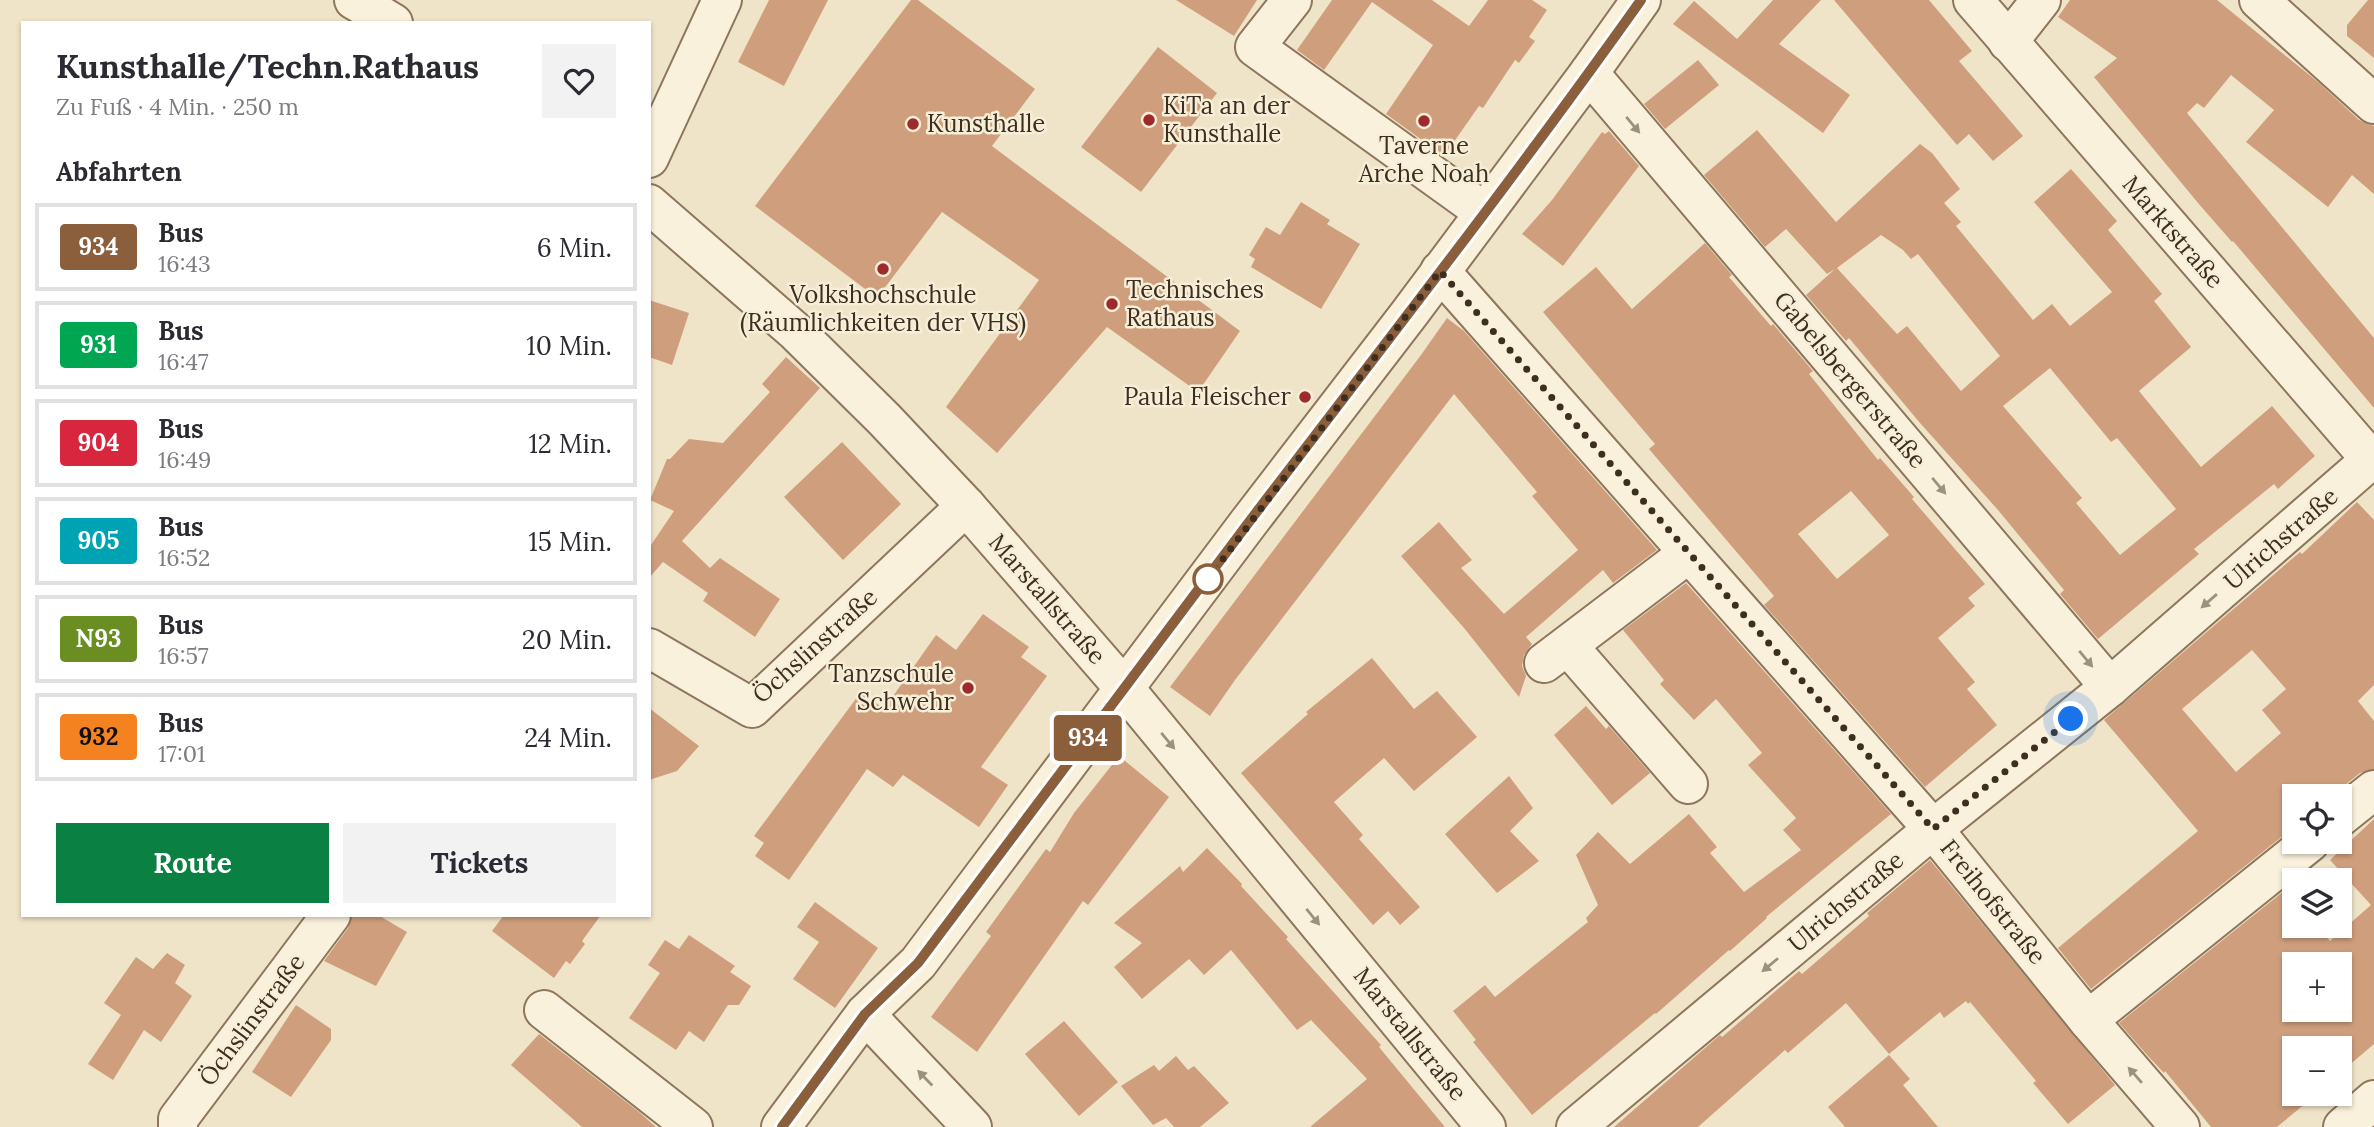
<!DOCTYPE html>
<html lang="de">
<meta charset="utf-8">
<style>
body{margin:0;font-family:Lora,serif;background:#f2f2f3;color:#2b2b33;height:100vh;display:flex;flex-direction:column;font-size:26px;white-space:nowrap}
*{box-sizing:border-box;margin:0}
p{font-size:23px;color:#7c7c81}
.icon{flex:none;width:38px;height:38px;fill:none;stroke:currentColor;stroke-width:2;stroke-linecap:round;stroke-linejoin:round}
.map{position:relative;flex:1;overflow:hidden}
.panel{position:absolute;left:21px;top:21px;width:630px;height:896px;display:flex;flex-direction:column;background:#fff;border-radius:0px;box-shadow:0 2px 5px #0004}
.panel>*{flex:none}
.badge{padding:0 14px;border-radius:5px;font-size:24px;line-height:46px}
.tools{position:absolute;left:2282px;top:784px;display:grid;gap:14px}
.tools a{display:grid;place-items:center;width:70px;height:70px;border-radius:0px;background:#fff;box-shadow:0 2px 5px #0004;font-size:35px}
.you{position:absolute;width:35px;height:35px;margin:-18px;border:5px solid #fff;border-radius:50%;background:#1a73e8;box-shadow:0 0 0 10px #1a73e833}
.map>.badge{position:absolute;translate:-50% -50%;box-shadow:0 0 0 4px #fff}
h2{padding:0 35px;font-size:26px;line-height:63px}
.round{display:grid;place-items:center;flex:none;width:74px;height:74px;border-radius:0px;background:#f2f2f3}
.summary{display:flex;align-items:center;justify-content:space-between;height:119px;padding:0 35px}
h1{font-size:33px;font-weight:700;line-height:52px}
.cta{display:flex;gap:14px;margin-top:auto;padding:14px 35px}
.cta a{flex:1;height:80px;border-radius:0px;background:#0b8043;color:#fff;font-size:28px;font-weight:700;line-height:80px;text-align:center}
.cta a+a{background:#f2f2f3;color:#2b2b33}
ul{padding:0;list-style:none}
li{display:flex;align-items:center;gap:21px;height:88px;margin:0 14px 10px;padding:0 21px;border:4px solid #e1e1e2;border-radius:0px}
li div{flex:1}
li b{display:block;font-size:26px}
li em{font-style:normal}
li .badge{min-width:77px;font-weight:700;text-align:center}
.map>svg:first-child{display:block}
</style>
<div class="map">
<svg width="2374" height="1127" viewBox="0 0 2374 1127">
<rect width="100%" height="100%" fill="#f0e4c8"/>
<g fill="#cf9f7d" fill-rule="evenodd">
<polygon points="769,0 828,0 784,86 738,62"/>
<polygon points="911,0 918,0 1035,89 992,146 1240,331 1198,392 1107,327 997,453 946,407 1039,280 942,212 877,298 755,206"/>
<polygon points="1176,0 1257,0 1234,36"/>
<polygon points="1332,0 1432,0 1469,26 1488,0 1532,0 1547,10 1529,37 1535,41 1519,63 1515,60 1483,108 1479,106 1444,156 1386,114 1433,45 1372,2 1324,70 1297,50"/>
<polygon points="1773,0 1821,0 1779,44 1850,95 1823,133 1673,24 1694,1 1737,39"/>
<polygon points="1834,0 1929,0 1972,51 1959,61 2023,136 1993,161 1969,134 1957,145"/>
<polygon points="2070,0 2217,0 2318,82 2359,120 2374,126 2374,194 2352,175 2328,207 2246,142 2274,110 2231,75 2204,108 2197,103 2187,113 2374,338 2374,408 2233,241 2232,242 2198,203 2094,77 2117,58 2058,17"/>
<polygon points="2368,0 2374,0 2374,58 2347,36 2347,25"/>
<polygon points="1158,47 1217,93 1141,192 1081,147"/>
<polygon points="1698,60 1719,85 1665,129 1644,104"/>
<path d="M1757,130L1836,222L1920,144L1932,153L1960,189L1944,203L1961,222L1956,226L2033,320L2052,304L2070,326L2112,292L2034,202L2071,169L2117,221L2108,230L2162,294L2154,301L2191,347L2139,391L2201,467L2272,406L2315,456L2278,489L2274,484L2194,549L2199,554L2098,639L2060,594L2064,590L1998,510L1920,423L1849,338L1846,341L1806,295L1835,269L1827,274L1786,229L1765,247L1704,175ZM1881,235L1903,250L1911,259L1918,254L2000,356L1961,391L1907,326L1897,334L1837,268ZM2050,368L2111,442L2117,438L2176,509L2120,555L2076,503L2082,498L2003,406Z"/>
<polygon points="1609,131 1639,166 1563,266 1522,234 1552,200 1602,132 1605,134"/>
<polygon points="1301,202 1330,220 1327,224 1360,244 1321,309 1251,267 1255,259 1249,255 1266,227 1280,235"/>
<path d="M1705,243L1732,275L1729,277L1771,326L1773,324L1813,371L1809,374L1878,460L1880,458L1914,497L1912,499L1985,584L1968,598L1975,606L1938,638L1975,682L1967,689L1997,725L1925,787L1764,605L1774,596L1649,449L1655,444L1543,312L1596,267L1632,309ZM1851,491L1889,535L1837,579L1798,534Z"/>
<polygon points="649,300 689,313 672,365 649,357"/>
<polygon points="1447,318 1464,331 1657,550 1613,583 1603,570 1526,637 1532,644 1524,655 1522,666 1526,676 1519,697 1464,628 1401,556 1439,522 1472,560 1461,568 1504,614 1578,550 1532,496 1537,492 1454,394 1235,680 1210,716 1170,687 1421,355"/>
<polygon points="786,357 820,388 682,541 710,568 720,558 780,599 755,637 703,601 708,593 663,562 649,578 649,548 674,511 650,500 667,459 670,459 689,439 723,443 770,392 762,384"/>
<polygon points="842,442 901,504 843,560 784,497"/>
<path d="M2357,502L2374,520V685L2358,701L2374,721V769L2360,773L2331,796H2294V827L2091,989L2058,948L2198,831L2104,720L2300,552L2302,554ZM2252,650L2286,689L2262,710L2281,733L2236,772L2182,709Z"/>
<polygon points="1686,583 1891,814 1766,917 1767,918 1730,951 1729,950 1656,1014 1655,1013 1532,1115 1473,1042 1476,1040 1453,1011 1485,985 1495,997 1588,922 1586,918 1598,905 1576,855 1598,832 1630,864 1689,814 1717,847 1710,853 1744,892 1801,850 1783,830 1796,818 1748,765 1762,753 1716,699 1694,720 1660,684 1664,680 1623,630"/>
<polygon points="983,614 1029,647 1021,657 1047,676 981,767 1008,785 979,827 903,775 893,787 867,769 789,880 755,856 764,843 754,836 861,692 884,709 936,635 956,650"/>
<polygon points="1372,658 1414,709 1437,691 1477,737 1414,791 1384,758 1334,802 1363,835 1359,839 1420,907 1400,925 1388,911 1373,925 1241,773 1308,714 1306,712"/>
<polygon points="1586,706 1606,729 1609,726 1650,773 1612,805 1554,735"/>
<polygon points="649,708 699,746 677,771 649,780"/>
<polygon points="1119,756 1169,797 1088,905 1083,901 977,1052 931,1017 991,936 986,932 1046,849 1050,852 1074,813"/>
<polygon points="1509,776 1533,808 1510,831 1539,861 1497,893 1445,834"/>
<path d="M2374,819V1044L2340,1073V1048H2294V1094H2317L2277,1127H2211L2165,1071L2164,1073L2148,1056L2119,1023L2294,883V926H2316L2330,941L2371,905L2330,860ZM2294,964H2340V1010H2294Z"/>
<polygon points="1207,848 1242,884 1241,886 1288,937 1286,939 1381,1045 1379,1047 1445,1127 1310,1127 1367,1079 1311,1020 1297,1030 1231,950 1204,975 1189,959 1142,999 1114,967 1142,943 1114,923 1180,866 1183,872"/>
<polygon points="1930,860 2115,1085 2068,1124 2033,1083 2036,1081 1970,1002 1968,1004 1966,1001 1944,1018 1940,1012 1889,1054 1846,1003 1788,1053 1785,1050 1698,1127 1614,1127 1720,1035 1722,1037 1799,971 1802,974 1869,916 1867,913"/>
<polygon points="815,902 878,948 835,1008 793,979 819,942 797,927"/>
<polygon points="352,915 378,915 407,932 376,986 324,961 348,928"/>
<polygon points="504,915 601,915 582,941 585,944 570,964 566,961 554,978 492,931"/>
<polygon points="689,935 735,966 730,972 751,986 739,1005 728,1005 704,1042 689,1031 676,1050 629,1018 660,973 648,965 665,940 679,949"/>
<polygon points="167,953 185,965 175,983 192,996 161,1042 144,1030 113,1080 88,1064 121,1015 104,1003 136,957 153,969"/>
<polygon points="296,1005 331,1029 331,1040 291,1097 252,1072"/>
<polygon points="1064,1021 1118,1082 1079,1116 1025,1054"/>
<polygon points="539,1034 639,1112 656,1127 582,1127 511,1065"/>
<polygon points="1889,1055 1910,1079 1903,1085 1938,1127 1845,1127 1828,1107"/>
<polygon points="1176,1056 1188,1070 1194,1066 1229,1103 1200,1127 1174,1127 1166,1118 1153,1125 1121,1086 1154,1065 1159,1071"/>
</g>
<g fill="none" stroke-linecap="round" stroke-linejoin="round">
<g stroke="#8d765c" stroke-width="42">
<g id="minor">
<polyline points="354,0 393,23"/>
<polyline points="1292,0 1255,47 1484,212"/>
<polyline points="1973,0 2374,463"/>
<polyline points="2259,0 2374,104"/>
<polyline points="2008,42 2041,0"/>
<polyline points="1589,73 2110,687"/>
<polyline points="649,158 722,0"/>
<polyline points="649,204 796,332 884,419 966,506 1125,689 1486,1127"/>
<polyline points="1440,271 1933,829 2088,1020 2180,1127"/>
<polyline points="1568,646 1688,784"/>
<polyline points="649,648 752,708 966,506"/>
<polyline points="1544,663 1689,553"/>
<polyline points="2340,817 2374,790"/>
<polyline points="544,1010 693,1127"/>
<polyline points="865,1014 972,1127"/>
<polyline points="2088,1020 2310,842"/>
<polyline points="178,1127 178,1119 331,915"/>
<polyline points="781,1127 865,1014 918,963 1249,522 1409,314 1589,73 1641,0"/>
<polyline points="1576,1127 1933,829 2110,687 2374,457"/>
<polyline points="2343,1127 2374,1100"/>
</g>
</g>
<use href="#minor" stroke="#faf1dc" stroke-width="38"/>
</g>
<defs><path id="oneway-solid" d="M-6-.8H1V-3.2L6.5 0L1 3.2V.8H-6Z" transform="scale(1.75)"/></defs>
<g fill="#9c907e">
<use href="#oneway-solid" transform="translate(1633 125) rotate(50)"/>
<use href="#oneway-solid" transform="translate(1939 486) rotate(50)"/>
<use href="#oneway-solid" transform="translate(2209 601) rotate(139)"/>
<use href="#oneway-solid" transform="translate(2086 659) rotate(50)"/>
<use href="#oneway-solid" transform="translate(1168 741) rotate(50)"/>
<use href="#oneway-solid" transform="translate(1313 917) rotate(51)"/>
<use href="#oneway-solid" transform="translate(1770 965) rotate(140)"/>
<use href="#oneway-solid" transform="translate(2135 1075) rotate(-131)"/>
<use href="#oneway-solid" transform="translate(925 1078) rotate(-134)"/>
</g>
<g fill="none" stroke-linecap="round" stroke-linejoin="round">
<g stroke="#fff" stroke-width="16">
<path id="line" d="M782,1127L865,1014L918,963C1030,815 1140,666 1252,518C1383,346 1516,176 1641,0"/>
</g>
<use href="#line" stroke="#8b5e3c" stroke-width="10"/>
<polyline stroke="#3d2e20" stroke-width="7" stroke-dasharray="0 12.6" points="1208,579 1440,271 1933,829 2071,719"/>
</g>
<g fill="#9e2a2b" stroke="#f7eed8" stroke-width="2.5">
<circle cx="1149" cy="120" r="7"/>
<circle cx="1424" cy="121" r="7"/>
<circle cx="913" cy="124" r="7"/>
<circle cx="883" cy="269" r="7"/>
<circle cx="1112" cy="304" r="7"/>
<circle cx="1305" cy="397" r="7"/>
<circle cx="968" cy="688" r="7"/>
</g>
<circle fill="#fff" stroke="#8b5e3c" stroke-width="3.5" cx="1208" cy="579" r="14"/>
<g text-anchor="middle" stroke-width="5" stroke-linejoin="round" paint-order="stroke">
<g font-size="24" fill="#3d2e20" stroke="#f7eed8" text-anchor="start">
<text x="1163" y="114">KiTa an der<tspan x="1163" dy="28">Kunsthalle</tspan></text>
<text x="927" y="132">Kunsthalle</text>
<text x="1424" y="154" text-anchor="middle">Taverne<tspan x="1424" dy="28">Arche Noah</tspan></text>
<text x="1126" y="298">Technisches<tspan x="1126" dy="28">Rathaus</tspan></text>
<text x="883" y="303" text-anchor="middle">Volkshochschule<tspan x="883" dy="28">(Räumlichkeiten der VHS)</tspan></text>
<text x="1291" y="405" text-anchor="end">Paula Fleischer</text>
<text x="954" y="682" text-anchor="end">Tanzschule<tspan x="954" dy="28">Schwehr</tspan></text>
</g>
<g font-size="24" fill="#3d2e20" stroke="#f7eed8">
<text transform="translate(2173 232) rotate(49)" y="8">Marktstraße</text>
<text transform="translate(1850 380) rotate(50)" y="8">Gabelsbergerstraße</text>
<text transform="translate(2281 539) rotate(-41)" y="8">Ulrichstraße</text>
<text transform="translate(1047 599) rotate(49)" y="8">Marstallstraße</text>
<text transform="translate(815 646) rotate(-42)" y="8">Öchslinstraße</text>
<text transform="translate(1846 902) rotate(-40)" y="8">Ulrichstraße</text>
<text transform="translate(1993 902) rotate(51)" y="8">Freihofstraße</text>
<text transform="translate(252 1020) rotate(-53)" y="8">Öchslinstraße</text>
<text transform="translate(1410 1034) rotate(51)" y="8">Marstallstraße</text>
</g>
</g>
</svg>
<div class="tools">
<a><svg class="icon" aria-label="locate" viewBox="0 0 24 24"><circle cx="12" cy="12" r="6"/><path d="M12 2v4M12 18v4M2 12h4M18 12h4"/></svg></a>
<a><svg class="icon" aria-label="layers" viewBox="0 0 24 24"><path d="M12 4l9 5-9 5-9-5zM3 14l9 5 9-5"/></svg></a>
<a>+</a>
<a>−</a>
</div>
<div class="you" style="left:2071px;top:719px"></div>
<b class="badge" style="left:1088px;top:738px;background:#8b5e3c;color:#fff">934</b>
<section class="panel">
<div class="summary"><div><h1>Kunsthalle/Techn.Rathaus</h1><p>Zu Fuß · 4 Min. · 250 m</p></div><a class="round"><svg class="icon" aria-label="heart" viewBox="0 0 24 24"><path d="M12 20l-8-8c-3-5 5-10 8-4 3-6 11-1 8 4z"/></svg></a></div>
<h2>Abfahrten</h2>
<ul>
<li><span class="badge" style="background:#8b5e3c;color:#fff">934</span><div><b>Bus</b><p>16:43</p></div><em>6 Min.</em></li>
<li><span class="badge" style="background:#00a651;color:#fff">931</span><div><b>Bus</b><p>16:47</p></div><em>10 Min.</em></li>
<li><span class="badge" style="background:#d7263d;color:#fff">904</span><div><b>Bus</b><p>16:49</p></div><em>12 Min.</em></li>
<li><span class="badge" style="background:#00a3b4;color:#fff">905</span><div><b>Bus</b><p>16:52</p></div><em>15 Min.</em></li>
<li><span class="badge" style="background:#6b8e23;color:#fff">N93</span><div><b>Bus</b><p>16:57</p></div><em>20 Min.</em></li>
<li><span class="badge" style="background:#f58220;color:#111">932</span><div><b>Bus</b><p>17:01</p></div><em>24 Min.</em></li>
</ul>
<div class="cta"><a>Route</a><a>Tickets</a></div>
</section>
</div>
